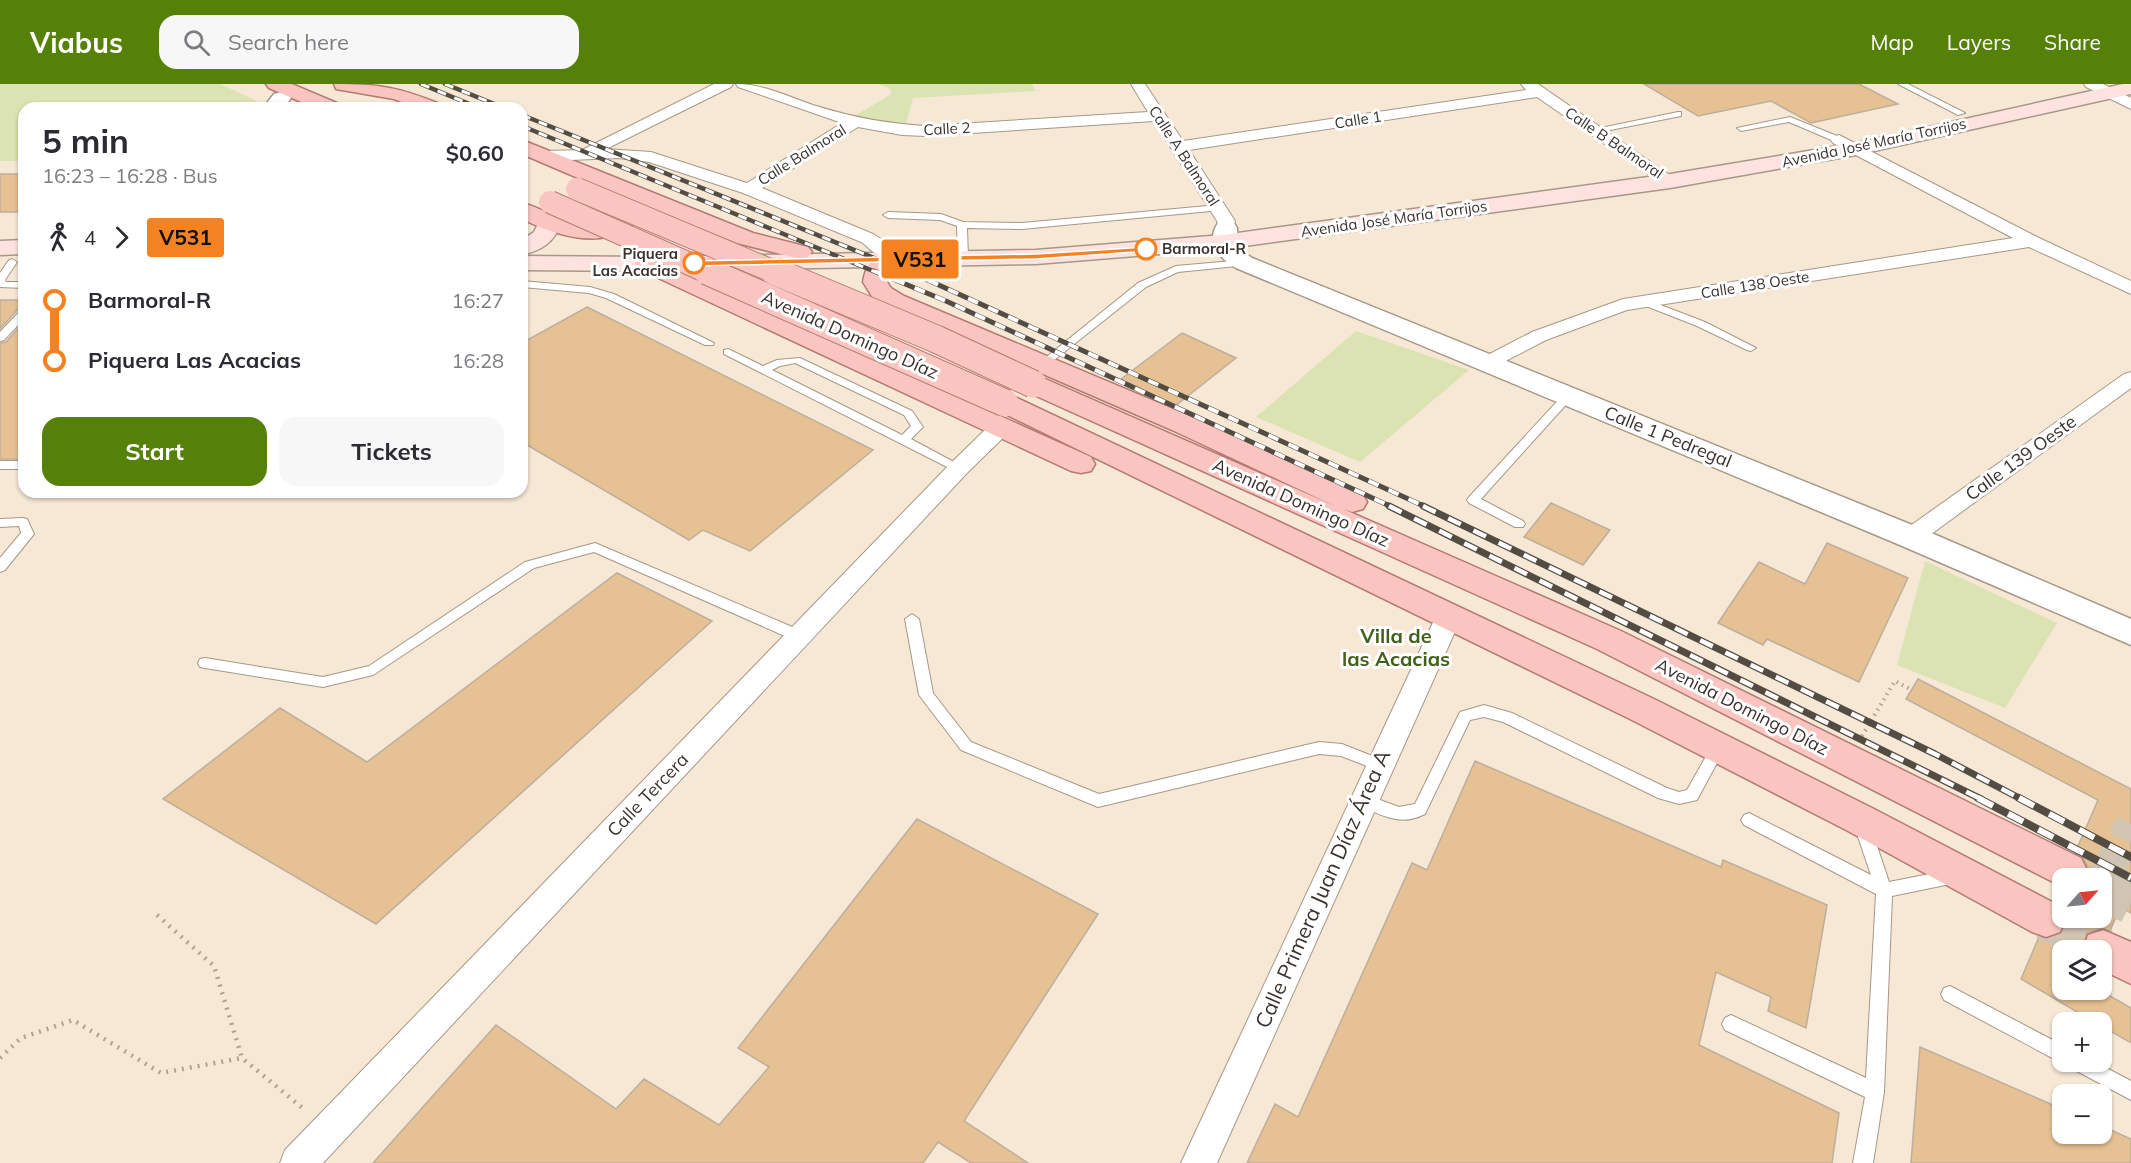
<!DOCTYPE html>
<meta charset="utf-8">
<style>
body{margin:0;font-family:Mulish,sans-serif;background:#f7f7f7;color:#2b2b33;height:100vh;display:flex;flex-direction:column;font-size:22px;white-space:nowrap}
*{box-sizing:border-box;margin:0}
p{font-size:20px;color:#7c7c81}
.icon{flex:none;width:33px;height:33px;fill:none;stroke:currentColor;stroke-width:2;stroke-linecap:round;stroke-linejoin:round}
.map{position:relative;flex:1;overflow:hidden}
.sheet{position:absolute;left:18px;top:18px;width:510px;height:396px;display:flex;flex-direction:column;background:#fff;border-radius:18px;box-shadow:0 2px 4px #0004}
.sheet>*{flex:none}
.badge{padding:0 12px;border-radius:4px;font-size:21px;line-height:39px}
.needle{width:39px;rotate:63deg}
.tools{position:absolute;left:2052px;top:784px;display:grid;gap:12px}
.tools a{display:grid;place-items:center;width:60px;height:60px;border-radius:12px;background:#fff;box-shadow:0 2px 4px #0004;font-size:30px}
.map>.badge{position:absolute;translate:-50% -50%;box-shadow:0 0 0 3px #fff}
.legs{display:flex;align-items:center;gap:9px;height:66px;padding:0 24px;font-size:20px}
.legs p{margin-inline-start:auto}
.head{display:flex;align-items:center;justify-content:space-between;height:102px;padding:0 24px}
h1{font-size:33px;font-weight:700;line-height:45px}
.cta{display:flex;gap:12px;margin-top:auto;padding:12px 24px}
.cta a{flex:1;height:69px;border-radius:18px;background:#568109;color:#fff;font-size:24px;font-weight:700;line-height:69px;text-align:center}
.cta a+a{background:#f7f7f7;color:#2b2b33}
ul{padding:0 24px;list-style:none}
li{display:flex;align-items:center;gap:21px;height:60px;font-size:22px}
li i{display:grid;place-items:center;width:9px;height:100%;margin:0 8px;background:currentColor}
li i::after{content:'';width:15px;height:15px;margin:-8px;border:4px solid;border-radius:50%;background:#fff}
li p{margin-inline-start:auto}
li:first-child i{background:linear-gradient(#0000 50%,currentColor 0)}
li:last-child i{background:linear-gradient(currentColor 50%,#0000 0)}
header{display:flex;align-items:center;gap:36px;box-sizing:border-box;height:84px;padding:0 30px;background:#568109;color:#fff}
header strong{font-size:28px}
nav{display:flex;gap:33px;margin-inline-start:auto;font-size:21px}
.search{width:420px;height:54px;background:#f7f7f7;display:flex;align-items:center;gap:15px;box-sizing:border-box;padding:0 21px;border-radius:18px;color:#7c7c81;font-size:22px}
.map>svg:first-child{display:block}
</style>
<header>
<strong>Viabus</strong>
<div class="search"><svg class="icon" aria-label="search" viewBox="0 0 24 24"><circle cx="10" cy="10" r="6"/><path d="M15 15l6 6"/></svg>Search here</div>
<nav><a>Map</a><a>Layers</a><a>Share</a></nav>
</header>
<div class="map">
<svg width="2131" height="1079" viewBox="0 0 2131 1079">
<rect width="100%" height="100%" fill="#f6e8d5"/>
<g fill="#dae3b1">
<polygon points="0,0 220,0 255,16 259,21 256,24 24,24 24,77 0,77"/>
<polygon points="878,0 1032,0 1036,7 913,14 906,40 878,37 856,31 890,11 891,5"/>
<polygon points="1356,247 1469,286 1360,378 1256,333"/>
<polygon points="1925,477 2057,539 2005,624 1897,581"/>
</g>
<g fill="#e6c194" stroke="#bdae9d" stroke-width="1.5">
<polygon points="1644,0 1859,0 1898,20 1811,39 1771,17 1698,32"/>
<rect x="0" y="90" width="24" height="38"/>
<polygon points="0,216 24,216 24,224 18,225 0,245"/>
<polygon points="587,223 873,366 750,467 703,446 689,456 522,358 522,259"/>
<polygon points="24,238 24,375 0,375 0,259 6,258"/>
<polygon points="1182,249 1236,274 1175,322 1121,295"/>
<polygon points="1551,419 1610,446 1583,481 1524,453"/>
<polygon points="1827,459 1908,494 1859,598 1767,555 1763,561 1718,539 1759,478 1805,500"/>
<polygon points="617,489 712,537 376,840 163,715 280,624 367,678"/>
<polygon points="1918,595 2131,705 2131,829 2120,823 2110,847 2102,844 2087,849 2081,867 2062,867 2062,906 2100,906 2131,924 2131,959 2102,942 2102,939 2096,939 2021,895 2039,853 2047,855 2061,850 2068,834 2102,834 2102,795 2085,795 2089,785 2083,773 2075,769 2098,716 1906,615"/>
<polygon points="1475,677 1721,783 1723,776 1827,821 1806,944 1768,927 1771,913 1716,888 1699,961 1839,1029 1832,1079 1247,1079 1275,1020 1298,1033 1412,779 1427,786"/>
<polygon points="917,735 1098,830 964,1037 1028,1079 971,1079 938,1058 923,1079 373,1079 496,941 616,1025 644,995 719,1041 769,983 738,964"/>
<polygon points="1920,963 2062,1025 2062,1050 2102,1050 2102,1042 2131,1055 2131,1079 1911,1079"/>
</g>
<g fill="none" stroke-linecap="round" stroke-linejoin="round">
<polyline stroke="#d0c4b3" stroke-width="32" stroke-dasharray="32 16" stroke-linecap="butt" points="2102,798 2131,740"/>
<g stroke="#d0c4b3" stroke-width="42" stroke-dasharray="42 21" stroke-linecap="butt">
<polyline points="2102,804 2131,819"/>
<polyline points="2046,835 2103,865"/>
</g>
<g stroke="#a69887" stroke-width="2">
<g id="service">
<polygon points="1898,0 1908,0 1965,29 1958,31"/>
<polygon points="1678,28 1681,28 1681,32 1595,49 1591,46"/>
<polygon points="1790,33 1842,54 1843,56 1836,58 1789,38 1741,47 1737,44"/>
<polygon points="1218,121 1223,124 1221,126 1022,145 967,144 968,174 963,177 958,174 957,142 940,136 888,134 883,131 888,128 941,130 963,138 1022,139"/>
<polygon points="12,175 17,178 5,196 6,198 24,198 24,204 0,203 0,189 9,176"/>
<polygon points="1244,176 1249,179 1247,181 1178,188 1146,203 1048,281 1040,281 1039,279 1138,199 1176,182"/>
<polygon points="522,197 590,203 614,210 714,259 713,261 705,261 606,214 589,209 522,203"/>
<polygon points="1645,215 1705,238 1756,264 1751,267 1747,266 1697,242 1641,220 1640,218"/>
<polygon points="24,226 24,235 4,256 0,257 0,248 20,227"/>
<path d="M728,265L763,282L777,276L800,274L912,327L923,343L911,355L965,384L959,388L955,387L724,270V266ZM795,279L904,331L911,342L902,351L772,286L780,282Z"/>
<polygon points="1568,309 1574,312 1572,314 1481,415 1523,437 1525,440 1523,443 1515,443 1469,419 1467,416 1469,413 1564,310"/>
<rect x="0" y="377" width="24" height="8"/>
<polygon points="23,434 27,435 34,450 5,486 0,488 0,474 21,449 19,442 0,443 0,435"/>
<polygon points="595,459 804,548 806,552 804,556 794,556 594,468 534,484 373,591 323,603 205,584 200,583 198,579 200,575 205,574 323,593 369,582 525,478"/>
<polygon points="912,530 919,535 933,609 971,658 1099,710 1319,658 1342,660 1385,677 1387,681 1385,685 1380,687 1341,672 1319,670 1098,723 961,666 919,611 905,535"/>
<path d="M1484,621L1512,629L1667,704L1679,708L1687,706L1713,660L1718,658L1723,660L1725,664L1697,716L1679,720L1658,714L1503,638L1484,633L1470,636L1425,730C1401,743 1381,731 1359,721L1356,716L1359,711L1364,710L1399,723L1415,720L1460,628Z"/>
<polygon points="1749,729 1871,791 1854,741 1856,736 1862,734 1868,736 1870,741 1889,798 1955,785 1961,787 1963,792 1961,797 1955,799 1892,812 1884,1008 1873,1079 1853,1079 1865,1013 1725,946 1722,940 1725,934 1731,931 1866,994 1876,810 1744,741 1741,736 1744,731"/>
<polygon points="1950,902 2062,961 2064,978 2056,976 1944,916 1941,910 1944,904"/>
<polygon points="2068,978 2095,978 2131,997 2131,1016 2071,984"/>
</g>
</g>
<g stroke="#a69887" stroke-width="2">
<g id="minor">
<path d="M714,0H733L731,3L606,65L651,68L747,99L842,39L738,3L736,0C764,0 789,13 816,22C852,33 888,40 926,42L1148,28L1131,0H1145L1183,57L1526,6L1521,0H1538L1678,97L1670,102L1664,101L1537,13L1189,66L1235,137L1232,148H1220L1217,137L1154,37L926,52L902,51L858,43L762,104L873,150L881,155L889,166L886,170C873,173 871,164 861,158L743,109L649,78L618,74L546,77L538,72L546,67L582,66Z"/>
<polygon points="2084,0 2103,0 2131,14 2131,25 2086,3"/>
<polygon points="1839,51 2037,153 2131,197 2131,210 2029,163 1627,226 1546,256 1496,282 1482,282 1479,278 1482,274 1532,248 1623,215 2013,154 1833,59 1831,56 1833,53"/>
<polygon points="2131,288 2131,304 1919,459 1911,461 1903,459 1899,453 1903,447 2124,290"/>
<polygon points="1000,337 1008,339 1011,344 1008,349 967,389 323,1079 280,1079 285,1066 951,379 992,339"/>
<polygon points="1449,523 1458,525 1462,532 1217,1079 1181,1079 1436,532 1440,525"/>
</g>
</g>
<g stroke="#a69887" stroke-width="3">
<g id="tertiary">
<polygon points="281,8 288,10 291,14 283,24 263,24 274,10"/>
<path d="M1226,137L1234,139L1237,144L1238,164L1252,174L1922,445L2131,535V561L1900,461L1236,184C1219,174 1205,158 1218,139Z"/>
</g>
</g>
<g stroke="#a69887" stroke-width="3">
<g id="secondary">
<polygon points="2123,0 2131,0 2131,10 1856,71 1670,104 1223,165 1036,180 647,187 522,186 522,172 647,173 1036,166 1223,151 1670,90 1856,59"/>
<path d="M549,132L557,134L560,139C555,159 541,166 522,171V156L534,148L541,134Z"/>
<polygon points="24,156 24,170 0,171 0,157"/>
</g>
</g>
<g stroke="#b47972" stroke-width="3">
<g id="primary">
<polygon points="266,0 292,0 339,20 342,24 315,24 269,4"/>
<path d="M334,0C379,0 398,3 440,20L443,24H416L394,15L336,5Z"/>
<path d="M522,56L753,149L808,163L812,168L808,173L800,175L737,159L647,123C618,171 563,155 522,135V119C551,126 578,152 609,136C619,131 625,125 627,115L522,70Z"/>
<path d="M886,169L894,171L898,176L889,188L887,198L891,204L904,212L1192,333L1363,411L1367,418L1363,425L1352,428L1343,425L1621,547L2081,774L2087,786L2082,795H2062V802L2053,798L1597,565L1023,306L1020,300L1023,294L1033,292L1043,294L1337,423L1172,346L886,222L873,214L863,198C865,184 872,172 886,169Z"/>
<polygon points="647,173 1091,373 1095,380 1091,387 1081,389 1071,387 639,185 635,180 639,175"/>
<polygon points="1005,311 1015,313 1654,615 1874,725 2060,822 2062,834 2066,835 2060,848 2046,853 2032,848 1848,747 1630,635 995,325 991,319 995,313"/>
<polygon points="2103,846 2131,858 2131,900 2102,886 2102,867 2083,867 2088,851"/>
</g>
</g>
<polyline stroke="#aea395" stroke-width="4" stroke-dasharray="1.5 4.5" stroke-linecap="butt" points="1862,652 1895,597 1912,606"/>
<g stroke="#aea395" stroke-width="4.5" stroke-dasharray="2 6" stroke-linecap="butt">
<polyline points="157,831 214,882 242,974 305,1026"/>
<polyline points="0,974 21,954 73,936 161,989 242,974"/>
</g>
<use href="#service" fill="#fff" fill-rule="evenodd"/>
<use href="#minor" fill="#fff" fill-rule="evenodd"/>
<use href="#tertiary" fill="#fff" fill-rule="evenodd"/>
<use href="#secondary" fill="#fde2e0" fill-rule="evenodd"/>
<use href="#primary" fill="#fac5c1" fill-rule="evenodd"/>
<g stroke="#524c43" stroke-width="4.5">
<g id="rail-far3">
<polyline points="421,0 479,24"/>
<polyline points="445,0 504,24"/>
<polyline points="522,31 911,189"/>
<polyline points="522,42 878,189"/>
</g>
</g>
<g stroke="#524c43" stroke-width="5">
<g id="rail-far2">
<polyline points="874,187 946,217 1392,423"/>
<polyline points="908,187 1426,423"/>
</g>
</g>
<g stroke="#524c43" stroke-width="7">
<g id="rail-far1">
<polyline points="1389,422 1981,715"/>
<polyline points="1423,422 1935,670 2021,715"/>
</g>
</g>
<g stroke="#524c43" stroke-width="8">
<g id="rail">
<polyline points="1978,714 2131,794"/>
<polyline points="2019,714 2131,773"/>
</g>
</g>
<use href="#rail-far3" stroke="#fff" stroke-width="3" stroke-dasharray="9" stroke-linecap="butt"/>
<use href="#rail-far2" stroke="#fff" stroke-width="4" stroke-dasharray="11" stroke-linecap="butt"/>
<use href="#rail-far1" stroke="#fff" stroke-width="4.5" stroke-dasharray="14" stroke-linecap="butt"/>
<use href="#rail" stroke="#fff" stroke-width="6" stroke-dasharray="17" stroke-linecap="butt"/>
<g stroke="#b47972" stroke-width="24" stroke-linecap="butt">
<g id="primary-bridge-far1">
<polyline points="577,105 777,189"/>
<polyline points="550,118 710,189"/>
</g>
</g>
<g stroke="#b47972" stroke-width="29" stroke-linecap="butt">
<g id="primary-bridge">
<polyline points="707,187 1005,319"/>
<polyline points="774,187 936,255 1033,300"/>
</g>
</g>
<use href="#primary-bridge-far1" stroke="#fac5c1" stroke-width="22"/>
<use href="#primary-bridge" stroke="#fac5c1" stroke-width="27"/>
</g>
<polygon fill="#f58220" stroke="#fff" stroke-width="1.5" points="1146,163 1150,165 1149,167 1036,175 694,182 690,179 694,177 1036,170"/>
<g fill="#fff" stroke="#f58220" stroke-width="3">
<circle cx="1146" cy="165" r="10"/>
<circle cx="694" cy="179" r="10"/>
</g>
<g text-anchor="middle" stroke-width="6" stroke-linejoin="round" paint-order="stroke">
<g font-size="15" fill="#38332c" stroke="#fff">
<text transform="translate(1358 36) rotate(-9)" y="5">Calle 1</text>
<text transform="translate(947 45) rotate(-3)" y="5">Calle 2</text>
<text transform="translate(1614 59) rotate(34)" y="5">Calle B Balmoral</text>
<text transform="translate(1874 59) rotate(-12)" y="5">Avenida José María Torrijos</text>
<text transform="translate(802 71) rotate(-32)" y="5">Calle Balmoral</text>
<text transform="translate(1184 72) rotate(57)" y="5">Calle A Balmoral</text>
<text transform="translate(1394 135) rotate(-8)" y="5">Avenida José María Torrijos</text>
<text transform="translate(1755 201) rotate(-9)" y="5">Calle 138 Oeste</text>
</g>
<g font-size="15" font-weight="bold" fill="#38332c" stroke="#fff" text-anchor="start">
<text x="1162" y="170">Barmoral-R</text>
<text x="678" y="175" text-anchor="end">Piquera<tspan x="678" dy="17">Las Acacias</tspan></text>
</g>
<g font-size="18" fill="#38332c" stroke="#fff">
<text transform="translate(850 251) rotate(24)" y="6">Avenida Domingo Díaz</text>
<text transform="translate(1668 353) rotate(22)" y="6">Calle 1 Pedregal</text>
<text transform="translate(2021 374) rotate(-36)" y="6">Calle 139 Oeste</text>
<text transform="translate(1301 419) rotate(24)" y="6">Avenida Domingo Díaz</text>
<text transform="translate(1742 623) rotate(27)" y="6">Avenida Domingo Díaz</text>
<text transform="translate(648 711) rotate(-46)" y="6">Calle Tercera</text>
</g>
<g font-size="20" font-weight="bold" fill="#425f1b" stroke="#fff">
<text x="1396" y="559">Villa de<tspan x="1396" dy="23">las Acacias</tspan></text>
</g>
<g font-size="21" fill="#38332c" stroke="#fff">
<text transform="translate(1323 805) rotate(-66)" y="7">Calle Primera Juan Díaz Área A</text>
</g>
</g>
</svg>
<div class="tools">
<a><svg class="needle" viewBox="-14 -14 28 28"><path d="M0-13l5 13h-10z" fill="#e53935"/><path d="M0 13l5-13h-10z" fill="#7c7c81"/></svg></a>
<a><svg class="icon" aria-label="layers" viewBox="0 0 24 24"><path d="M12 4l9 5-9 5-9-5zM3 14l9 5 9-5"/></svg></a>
<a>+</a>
<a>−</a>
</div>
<b class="badge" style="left:920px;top:175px;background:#f58220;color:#111">V531</b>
<section class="sheet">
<div class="head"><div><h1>5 min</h1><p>16:23 – 16:28 · Bus</p></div><b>$0.60</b></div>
<div class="legs"><svg class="icon" aria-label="walk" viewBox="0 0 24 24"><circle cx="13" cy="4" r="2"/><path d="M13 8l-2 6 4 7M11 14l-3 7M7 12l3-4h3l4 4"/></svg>4<svg class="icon" aria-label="forward" viewBox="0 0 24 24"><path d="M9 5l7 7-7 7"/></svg><b class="badge" style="background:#f58220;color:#111">V531</b></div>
<ul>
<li><i style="color:#f58220"></i><b>Barmoral-R</b><p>16:27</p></li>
<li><i style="color:#f58220"></i><b>Piquera Las Acacias</b><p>16:28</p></li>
</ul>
<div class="cta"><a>Start</a><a>Tickets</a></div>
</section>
</div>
